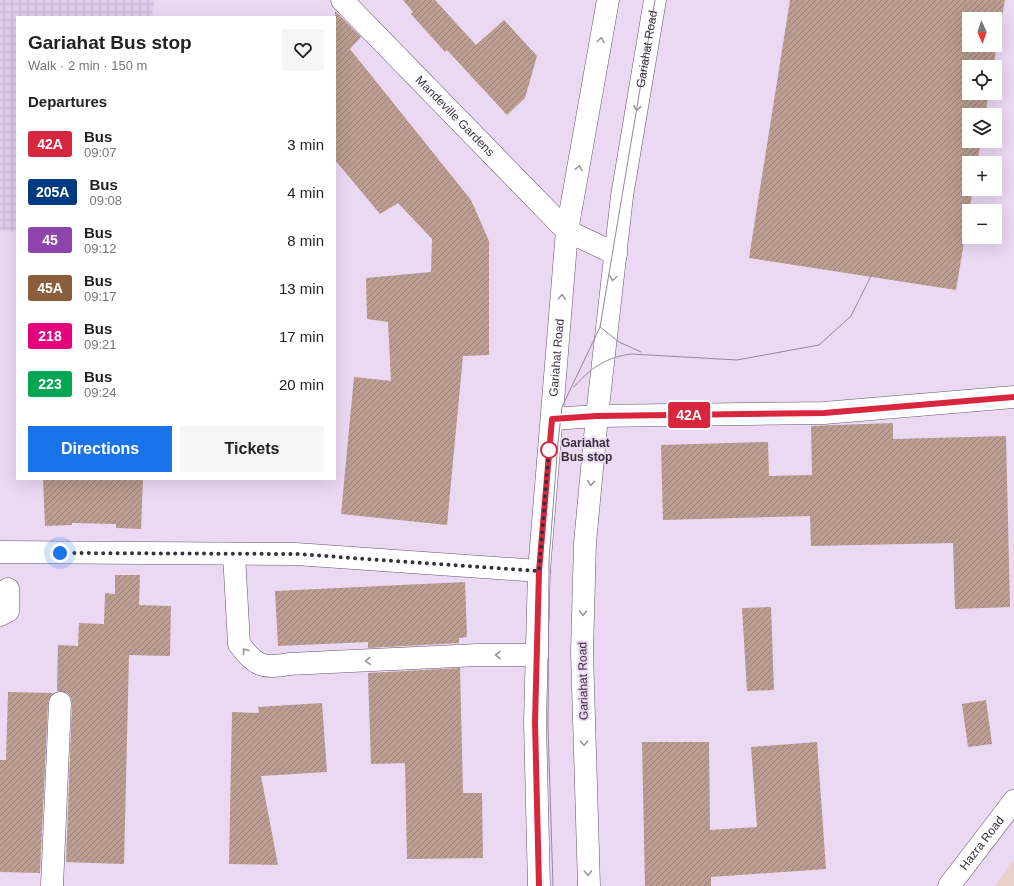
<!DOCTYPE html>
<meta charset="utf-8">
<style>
body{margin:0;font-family:Helvetica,sans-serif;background:#f6f6f6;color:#222;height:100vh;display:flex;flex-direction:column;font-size:15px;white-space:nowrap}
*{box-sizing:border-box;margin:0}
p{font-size:13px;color:#767676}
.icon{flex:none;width:22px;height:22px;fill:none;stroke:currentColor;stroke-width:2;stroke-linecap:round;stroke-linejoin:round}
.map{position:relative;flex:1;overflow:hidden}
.panel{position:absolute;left:16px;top:16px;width:320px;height:464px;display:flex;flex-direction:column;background:#fff;border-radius:0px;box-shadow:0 4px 16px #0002}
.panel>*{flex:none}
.badge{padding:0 8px;border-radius:3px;font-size:14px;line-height:26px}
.needle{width:26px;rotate:177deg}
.fabs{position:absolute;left:962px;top:12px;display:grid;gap:8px}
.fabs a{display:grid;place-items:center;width:40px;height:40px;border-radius:0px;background:#fff;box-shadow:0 4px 16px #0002;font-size:20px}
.you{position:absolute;width:20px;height:20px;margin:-10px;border:3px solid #fff;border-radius:50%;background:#1a73e8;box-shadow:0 0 0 6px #1a73e833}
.map>.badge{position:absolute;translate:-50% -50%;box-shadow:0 0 0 2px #fff}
h2{padding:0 12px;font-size:15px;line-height:36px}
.round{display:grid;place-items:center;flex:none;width:42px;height:42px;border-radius:0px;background:#f6f6f6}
.overview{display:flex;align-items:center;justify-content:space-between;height:68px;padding:0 12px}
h1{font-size:19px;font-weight:800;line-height:30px}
.primary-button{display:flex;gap:8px;margin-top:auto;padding:8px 12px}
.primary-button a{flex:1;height:46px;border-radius:0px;background:#1a73e8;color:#fff;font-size:16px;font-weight:800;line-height:46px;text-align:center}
.primary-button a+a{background:#f6f6f6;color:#222}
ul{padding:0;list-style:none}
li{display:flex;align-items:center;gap:12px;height:48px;padding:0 12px}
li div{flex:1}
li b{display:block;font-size:15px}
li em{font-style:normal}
li .badge{min-width:44px;font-weight:700;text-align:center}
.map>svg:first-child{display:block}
</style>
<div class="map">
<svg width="1014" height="886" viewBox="0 0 1014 886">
<defs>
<pattern id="industrial-grid" width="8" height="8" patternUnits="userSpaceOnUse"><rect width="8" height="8" fill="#e3cced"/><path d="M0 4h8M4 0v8" fill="none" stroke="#c3b0cc"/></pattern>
<pattern id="building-hatch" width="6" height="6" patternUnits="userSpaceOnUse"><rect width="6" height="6" fill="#bc9d91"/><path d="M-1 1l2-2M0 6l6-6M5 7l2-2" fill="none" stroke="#9a8077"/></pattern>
</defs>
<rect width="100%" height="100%" fill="#ebd8f3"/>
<polygon fill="#e9d0c9" points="1014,860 1014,886 995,886"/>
<polygon fill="url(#industrial-grid)" points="0,0 154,0 152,17 17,17 17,232 0,230"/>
<g fill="url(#building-hatch)" fill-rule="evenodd">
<polygon points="403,0 435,0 476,45 504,20 537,56 525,98 507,115 447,50 445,52 411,14 413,12"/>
<path d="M790,0H1005L993,67H969V93H989L985,115H969V141H981L977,163H969V189H973L956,290L749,258ZM969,19H995V45H969Z"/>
<polygon points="335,11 361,37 350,49 471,200 489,241 489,355 463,356 447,525 341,514 354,377 391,381 388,322 367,319 366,278 431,272 432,239 398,203 380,214 335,160"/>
<polygon points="893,423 893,439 1006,436 1010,607 955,609 953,543 811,546 810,516 663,520 661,445 768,442 769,476 812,475 811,426"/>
<polygon points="43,479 143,479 141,529 116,528 116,524 72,523 72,525 45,526"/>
<polygon points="115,575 140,575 139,605 171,606 170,656 129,655 124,864 66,862 72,704 71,698 67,693 57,691 58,645 78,646 79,623 104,624 105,593 115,594"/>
<polygon points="465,582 467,637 459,638 459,643 368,648 368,642 278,646 275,591"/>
<polygon points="771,607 774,690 747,691 742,608"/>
<polygon points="460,668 463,793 482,793 483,858 407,859 405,763 371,764 368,673"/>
<polygon points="8,692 53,693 48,702 40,873 0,872 0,760 6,760"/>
<polygon points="986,700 992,744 968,747 962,704"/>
<polygon points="322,703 327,772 261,776 278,865 229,864 232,712 259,713 258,707"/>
<polygon points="642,742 709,742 710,830 757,827 751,747 817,742 826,869 711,877 711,886 645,886"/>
</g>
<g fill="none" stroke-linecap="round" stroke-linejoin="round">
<g stroke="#64546b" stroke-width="23">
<g id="minor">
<path id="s1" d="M342,0L567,231L616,254"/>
<polyline points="552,419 597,416 824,413 1014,397"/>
<polyline points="0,552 296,554 539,571"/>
<path d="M234,554L239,644C256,666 262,669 289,664L478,655H537"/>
<polyline points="0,615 8,611 8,589"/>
<polyline points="52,886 60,703"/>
</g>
</g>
<g stroke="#64546b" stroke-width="23">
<g id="major">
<path id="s2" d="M539,886L535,722L539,571L567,231L608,0"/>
<polyline points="589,886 582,652 585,543 597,416 622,196 655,0"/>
<path id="s3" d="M949,886L1014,801"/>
</g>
</g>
<use href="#minor" stroke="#fff" stroke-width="22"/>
<use href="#major" stroke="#fff" stroke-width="22"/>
<g stroke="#94879a" stroke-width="1">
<polyline points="600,327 619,342 641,352"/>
<path d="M574,387C590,368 607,357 631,354L737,360L819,345L851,316L871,276"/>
<polyline points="543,886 537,728 539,561 547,441 558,415"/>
<path id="s4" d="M553,886L548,727L549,561L558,442L562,407L600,327L655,0"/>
</g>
</g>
<defs><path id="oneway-chevron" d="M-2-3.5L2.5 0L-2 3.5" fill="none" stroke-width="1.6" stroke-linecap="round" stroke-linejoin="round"/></defs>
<g stroke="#9b989c">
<use href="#oneway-chevron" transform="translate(601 40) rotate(-81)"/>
<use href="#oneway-chevron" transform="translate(637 108) rotate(99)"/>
<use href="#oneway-chevron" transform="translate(579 168) rotate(-79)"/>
<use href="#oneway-chevron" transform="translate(613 278) rotate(97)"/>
<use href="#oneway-chevron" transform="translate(562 297) rotate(-86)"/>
<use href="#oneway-chevron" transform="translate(591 483) rotate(95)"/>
<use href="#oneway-chevron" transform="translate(583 613) rotate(92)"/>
<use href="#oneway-chevron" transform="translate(245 651) rotate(-128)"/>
<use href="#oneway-chevron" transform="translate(498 655) rotate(-180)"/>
<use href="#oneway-chevron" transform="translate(368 661) rotate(177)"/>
<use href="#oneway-chevron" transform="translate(584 743) rotate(89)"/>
<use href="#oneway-chevron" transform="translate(588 873) rotate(88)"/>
</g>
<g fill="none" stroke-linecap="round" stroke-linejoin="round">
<g stroke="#fff" stroke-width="9">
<polyline id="line" points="539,886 535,722 539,571 552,419 596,416 824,413 1014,397"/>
</g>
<use href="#line" stroke="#d7263d" stroke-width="6"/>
<polyline stroke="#37303a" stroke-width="4" stroke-dasharray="0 7.2" points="60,553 296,554 539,571 549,446 549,450"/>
</g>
<circle fill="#fff" stroke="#d7263d" stroke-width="2" cx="549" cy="450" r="8"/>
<g text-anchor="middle" stroke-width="4" stroke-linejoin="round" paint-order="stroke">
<g font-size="12" fill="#37303a" stroke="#ebd8f3">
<text dy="4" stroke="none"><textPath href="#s4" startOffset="850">Gariahat Road</textPath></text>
<text dy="4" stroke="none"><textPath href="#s1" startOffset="162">Mandeville Gardens</textPath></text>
<text dy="4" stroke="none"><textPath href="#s2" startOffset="529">Gariahat Road</textPath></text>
<text transform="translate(583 681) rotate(-91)" y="4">Gariahat Road</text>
<text dy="4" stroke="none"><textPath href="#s3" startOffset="54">Hazra Road</textPath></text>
</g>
<g font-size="12" font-weight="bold" fill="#37303a" stroke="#ebd8f3" text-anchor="start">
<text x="561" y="447">Gariahat<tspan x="561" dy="14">Bus stop</tspan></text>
</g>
</g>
</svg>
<div class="fabs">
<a><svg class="needle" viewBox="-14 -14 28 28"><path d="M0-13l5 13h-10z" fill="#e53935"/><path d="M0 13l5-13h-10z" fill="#767676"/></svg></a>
<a><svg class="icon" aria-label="locate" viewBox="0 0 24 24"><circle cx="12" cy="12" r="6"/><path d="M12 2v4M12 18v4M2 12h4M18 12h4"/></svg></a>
<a><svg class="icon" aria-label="layers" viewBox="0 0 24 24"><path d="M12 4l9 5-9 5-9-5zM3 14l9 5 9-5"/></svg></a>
<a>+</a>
<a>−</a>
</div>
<div class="you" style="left:60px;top:553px"></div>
<b class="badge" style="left:689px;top:415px;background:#d7263d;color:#fff">42A</b>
<section class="panel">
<div class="overview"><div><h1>Gariahat Bus stop</h1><p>Walk · 2 min · 150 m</p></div><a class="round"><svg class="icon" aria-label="heart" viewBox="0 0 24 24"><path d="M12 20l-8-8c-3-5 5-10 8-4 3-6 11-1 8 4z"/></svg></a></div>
<h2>Departures</h2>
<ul>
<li><span class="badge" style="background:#d7263d;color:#fff">42A</span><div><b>Bus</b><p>09:07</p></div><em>3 min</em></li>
<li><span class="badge" style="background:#003b80;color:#fff">205A</span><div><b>Bus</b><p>09:08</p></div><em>4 min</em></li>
<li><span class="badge" style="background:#8e44ad;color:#fff">45</span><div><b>Bus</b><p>09:12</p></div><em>8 min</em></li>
<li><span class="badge" style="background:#8b5e3c;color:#fff">45A</span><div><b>Bus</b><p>09:17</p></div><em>13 min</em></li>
<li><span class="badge" style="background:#e6007e;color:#fff">218</span><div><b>Bus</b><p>09:21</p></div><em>17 min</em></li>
<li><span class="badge" style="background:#00a651;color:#fff">223</span><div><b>Bus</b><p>09:24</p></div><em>20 min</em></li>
</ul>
<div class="primary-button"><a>Directions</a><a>Tickets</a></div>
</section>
</div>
